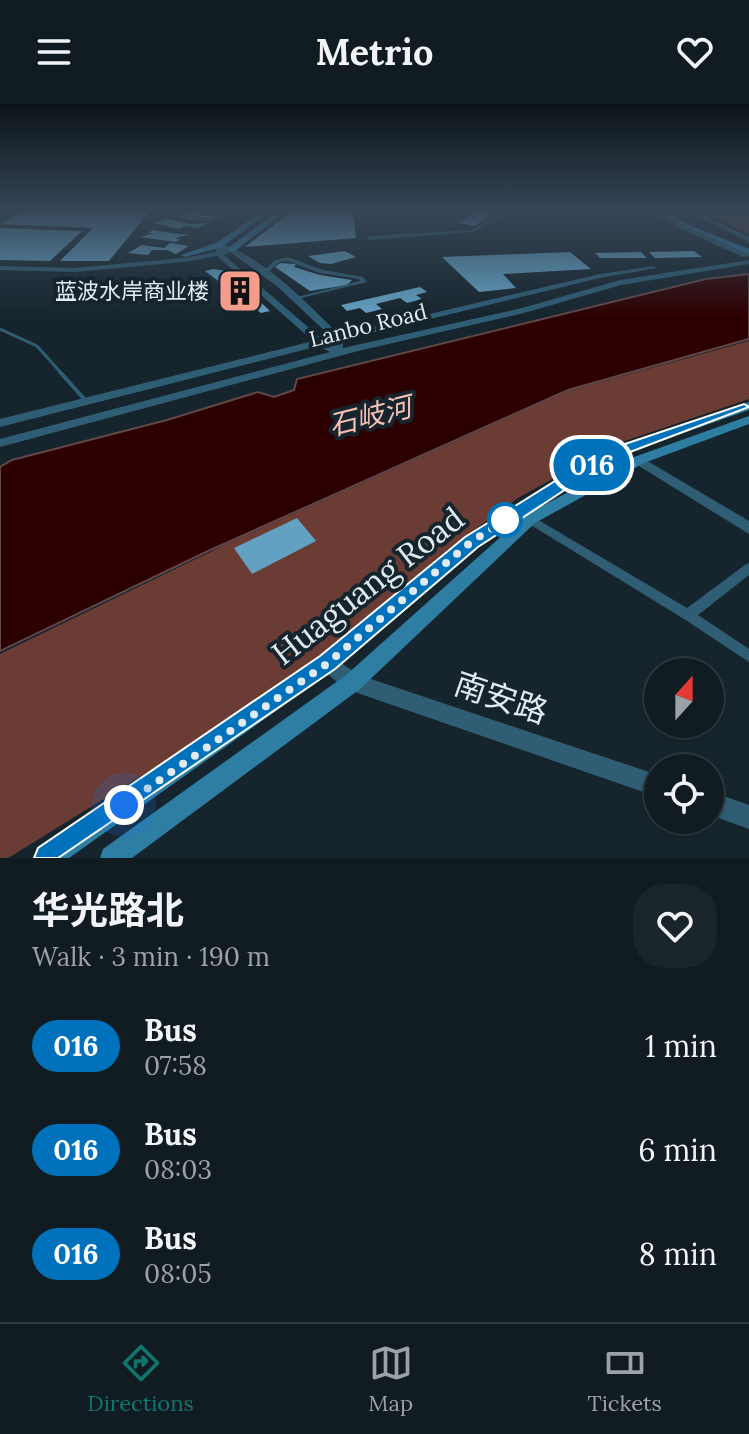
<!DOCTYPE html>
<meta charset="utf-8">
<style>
body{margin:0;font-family:Lora,"Noto Sans SC",serif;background:#19252a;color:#f1f3f6;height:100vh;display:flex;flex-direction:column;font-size:30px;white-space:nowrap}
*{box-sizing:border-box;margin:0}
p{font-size:26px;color:#9ca1a5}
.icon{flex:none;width:44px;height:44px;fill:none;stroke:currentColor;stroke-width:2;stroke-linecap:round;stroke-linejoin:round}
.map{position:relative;height:754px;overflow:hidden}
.sheet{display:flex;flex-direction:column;background:#101c22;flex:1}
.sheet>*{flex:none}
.badge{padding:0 16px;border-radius:26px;font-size:28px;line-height:52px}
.needle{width:52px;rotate:21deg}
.fabs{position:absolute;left:644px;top:554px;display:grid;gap:16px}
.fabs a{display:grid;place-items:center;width:80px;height:80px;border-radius:50%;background:#101c22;box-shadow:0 2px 6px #0004,0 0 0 2px #303a40;font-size:40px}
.you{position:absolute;width:40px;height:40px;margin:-20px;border:6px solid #fff;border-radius:50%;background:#1a73e8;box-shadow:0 0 0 12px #1a73e833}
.map>.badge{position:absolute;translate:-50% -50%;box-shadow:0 0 0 4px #fff}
.round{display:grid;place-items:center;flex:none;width:84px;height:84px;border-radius:32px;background:#19252a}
.head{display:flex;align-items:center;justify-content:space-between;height:136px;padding:0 32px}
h1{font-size:38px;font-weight:700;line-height:60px}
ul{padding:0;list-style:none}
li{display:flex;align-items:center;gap:24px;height:104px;padding:0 32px}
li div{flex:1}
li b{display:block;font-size:30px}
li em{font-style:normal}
li .badge{min-width:88px;font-weight:700;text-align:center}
header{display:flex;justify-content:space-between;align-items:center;height:104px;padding:0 32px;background:#101c22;font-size:36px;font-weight:700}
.tab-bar{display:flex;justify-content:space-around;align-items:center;height:112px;border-top:2px solid #303a40;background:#101c22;font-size:22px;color:#9ca1a5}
.tab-bar a{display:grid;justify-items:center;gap:4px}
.tab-bar .current{color:#0f766e}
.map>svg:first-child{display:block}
</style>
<header><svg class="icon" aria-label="menu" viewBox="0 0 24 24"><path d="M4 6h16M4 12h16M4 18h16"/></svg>Metrio<svg class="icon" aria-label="heart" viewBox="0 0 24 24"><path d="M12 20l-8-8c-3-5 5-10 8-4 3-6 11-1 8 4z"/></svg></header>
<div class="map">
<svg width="749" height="754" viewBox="0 0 749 754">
<rect width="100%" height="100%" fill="#16252d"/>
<g fill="#6b3c33">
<polygon points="701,107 749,107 749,130"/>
<polygon points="749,237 749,295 616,340 518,394 448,445 325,549 167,656 8,754 0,754 0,550 233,437 568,287"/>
</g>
<polygon fill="#2c0000" stroke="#624648" stroke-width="2" points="749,170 749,235 568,286 208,447 0,547 0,363 12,356 167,316 258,288 274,293 294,286 297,275 706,175"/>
<g fill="#63a1c2">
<polygon points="27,107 150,107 109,157 60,157 93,124 0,120"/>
<polygon points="159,107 187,110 199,107 193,110 204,112 218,109 211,112 216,113 212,115"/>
<polygon points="292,107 353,107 356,134 245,143"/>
<polygon points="476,108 491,111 474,122 459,119"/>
<polygon points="165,114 189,120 208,119 199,124 184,122 179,125 155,119"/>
<polygon points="0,124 82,127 50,157 0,156"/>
<polygon points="153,126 171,129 190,131 179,133 176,135 181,135 176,138 140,133 154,129 148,129"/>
<polygon points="170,139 189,142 176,150 167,146 152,146 148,151 128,149 142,141 164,144"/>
<polygon points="345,147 356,153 331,160 320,159 308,152"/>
<polygon points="694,147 702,153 655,154 649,148"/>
<polygon points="570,148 591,165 503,170 516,184 479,188 442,153"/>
<polygon points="641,148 647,154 600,154 595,149"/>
<polygon points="280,159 296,160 294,163 320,171 352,176 347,181 310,187 275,163"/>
<polygon points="213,165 228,167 270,207 261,209 205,167"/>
<polygon points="420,183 427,188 416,191 422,195 407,199 400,194 376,200 382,205 366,209 360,204 347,207 341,201"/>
<polygon points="297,414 316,437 252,470 234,444"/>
</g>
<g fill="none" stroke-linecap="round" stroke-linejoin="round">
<polyline stroke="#2f5d74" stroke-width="3" points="0,225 37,242 62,270"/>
<polyline stroke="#2f5d74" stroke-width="4" points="60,268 86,297"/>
<g fill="#2f5d74" fill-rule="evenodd">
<polygon points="155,107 208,115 225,107 262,112 260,113 230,110 209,118 153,110"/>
<polygon points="505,107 510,107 473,128 369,136 366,134 369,132 472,126"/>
<polygon points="288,153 323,166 363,173 367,178 293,196 293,194 360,177 359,175 320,169 288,157 279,158 271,166 260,169 257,167 267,164 275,156"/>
<polygon points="530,411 687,504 745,461 749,459 749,471 698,511 749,545 749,558 684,515 526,418 525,415 526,412"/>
</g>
<g fill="#2f5d74" fill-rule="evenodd">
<polygon points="7,107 16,107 0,114 0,110"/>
<polygon points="651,107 659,107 683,122 749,149 749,152 743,153 679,124"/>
<polygon points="687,107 695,107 749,133 749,138"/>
<path d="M219,139C267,155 304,197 340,231L600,170L653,162L657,164L600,174L343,236V244L522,204L620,176L749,156V160L621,181L524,209L358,247L0,343V335L330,248L319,242L0,323V315L313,237L217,152L183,158L75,168L0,166V162L75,164L183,154L216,148L215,141ZM230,148L278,183L331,233L322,235L224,151Z"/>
<polygon points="639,352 749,417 749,430 634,359 632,356 634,353"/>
<polygon points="328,550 359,571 658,671 658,693 346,585 321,565 318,559 321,553"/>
<polygon points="710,687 749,701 749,725 710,711"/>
</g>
<g fill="#2e7da3" fill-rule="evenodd">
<polygon points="263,107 270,107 222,143 185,153 181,151 216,139"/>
<polygon points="279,107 286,107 235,147 229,147 229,143"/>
<polygon points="661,107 668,107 687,120 749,145 749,150 683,122"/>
<polygon points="749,298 749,306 629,348 594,366 477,442 335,565 69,754 36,754 39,745 321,553 465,434 584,360 619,342"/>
<polygon points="749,312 749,320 644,359 535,419 360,585 132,754 100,754 103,745 346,571 525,411 634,353"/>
</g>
</g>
<linearGradient id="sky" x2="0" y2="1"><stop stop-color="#0c1419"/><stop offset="0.5" stop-color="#364657"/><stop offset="1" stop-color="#364657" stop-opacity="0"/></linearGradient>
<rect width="749" height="213" fill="url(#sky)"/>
<polygon fill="#0072bc" stroke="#fff" stroke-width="2" points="744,300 749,303 630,348 595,366 478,443 335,565 58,754 34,754 38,744 320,552 465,433 486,420 584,359 619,342"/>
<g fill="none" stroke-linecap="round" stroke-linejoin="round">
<polyline stroke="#e1eaf0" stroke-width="8" stroke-dasharray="0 14.4" points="124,701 328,559 471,438 513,411 505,416"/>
</g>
<defs>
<g id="building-square" transform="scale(2.3)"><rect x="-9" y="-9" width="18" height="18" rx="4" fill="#f49d8b" stroke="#16252d"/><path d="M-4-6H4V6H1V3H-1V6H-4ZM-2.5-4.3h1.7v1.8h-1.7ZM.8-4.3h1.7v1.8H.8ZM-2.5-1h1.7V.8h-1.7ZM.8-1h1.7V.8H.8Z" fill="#111"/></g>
</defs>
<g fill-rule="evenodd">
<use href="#building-square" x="240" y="187"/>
</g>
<circle fill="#fff" stroke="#0072bc" stroke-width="4" cx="505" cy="416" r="16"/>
<g text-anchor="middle" stroke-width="8" stroke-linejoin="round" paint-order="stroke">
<g font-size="22" fill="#e1eaf0" stroke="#16252d" text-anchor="end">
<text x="209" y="195">蓝波水岸商业楼</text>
</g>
<g font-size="22" fill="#e1eaf0" stroke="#16252d">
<text transform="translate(368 221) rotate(-14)" y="8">Lanbo Road</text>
</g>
<g font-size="28" font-style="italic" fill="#f7c0b4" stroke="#16252d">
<text transform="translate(370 312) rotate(-14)" y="10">石岐河</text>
</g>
<g font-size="32" fill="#e1eaf0" stroke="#16252d">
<text transform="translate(368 482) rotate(-38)" y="11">Huaguang Road</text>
<text transform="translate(501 594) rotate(19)" y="11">南安路</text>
</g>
</g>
</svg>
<div class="fabs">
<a><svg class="needle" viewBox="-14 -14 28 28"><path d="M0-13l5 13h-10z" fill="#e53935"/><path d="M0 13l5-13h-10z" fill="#9ca1a5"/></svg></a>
<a><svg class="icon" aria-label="locate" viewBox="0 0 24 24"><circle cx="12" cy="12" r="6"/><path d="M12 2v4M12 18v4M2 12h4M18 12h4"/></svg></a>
</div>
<div class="you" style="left:124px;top:701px"></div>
<b class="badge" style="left:592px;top:361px;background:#0072bc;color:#fff">016</b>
</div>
<section class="sheet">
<div class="head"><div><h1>华光路北</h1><p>Walk · 3 min · 190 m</p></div><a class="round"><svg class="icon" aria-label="heart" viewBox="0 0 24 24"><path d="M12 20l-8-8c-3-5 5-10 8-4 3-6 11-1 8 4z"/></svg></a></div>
<ul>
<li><span class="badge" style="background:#0072bc;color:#fff">016</span><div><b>Bus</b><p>07:58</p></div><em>1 min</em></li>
<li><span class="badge" style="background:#0072bc;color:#fff">016</span><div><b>Bus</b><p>08:03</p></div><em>6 min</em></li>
<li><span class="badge" style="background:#0072bc;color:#fff">016</span><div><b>Bus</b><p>08:05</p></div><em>8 min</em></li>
</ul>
</section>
<nav class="tab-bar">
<a class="current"><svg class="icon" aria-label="directions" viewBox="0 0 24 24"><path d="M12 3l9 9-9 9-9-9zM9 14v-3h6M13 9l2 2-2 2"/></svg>Directions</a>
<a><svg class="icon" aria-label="map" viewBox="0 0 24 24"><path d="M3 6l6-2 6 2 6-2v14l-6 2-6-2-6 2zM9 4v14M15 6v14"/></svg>Map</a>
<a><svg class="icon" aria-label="tickets" viewBox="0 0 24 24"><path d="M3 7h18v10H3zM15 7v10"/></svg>Tickets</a>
</nav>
